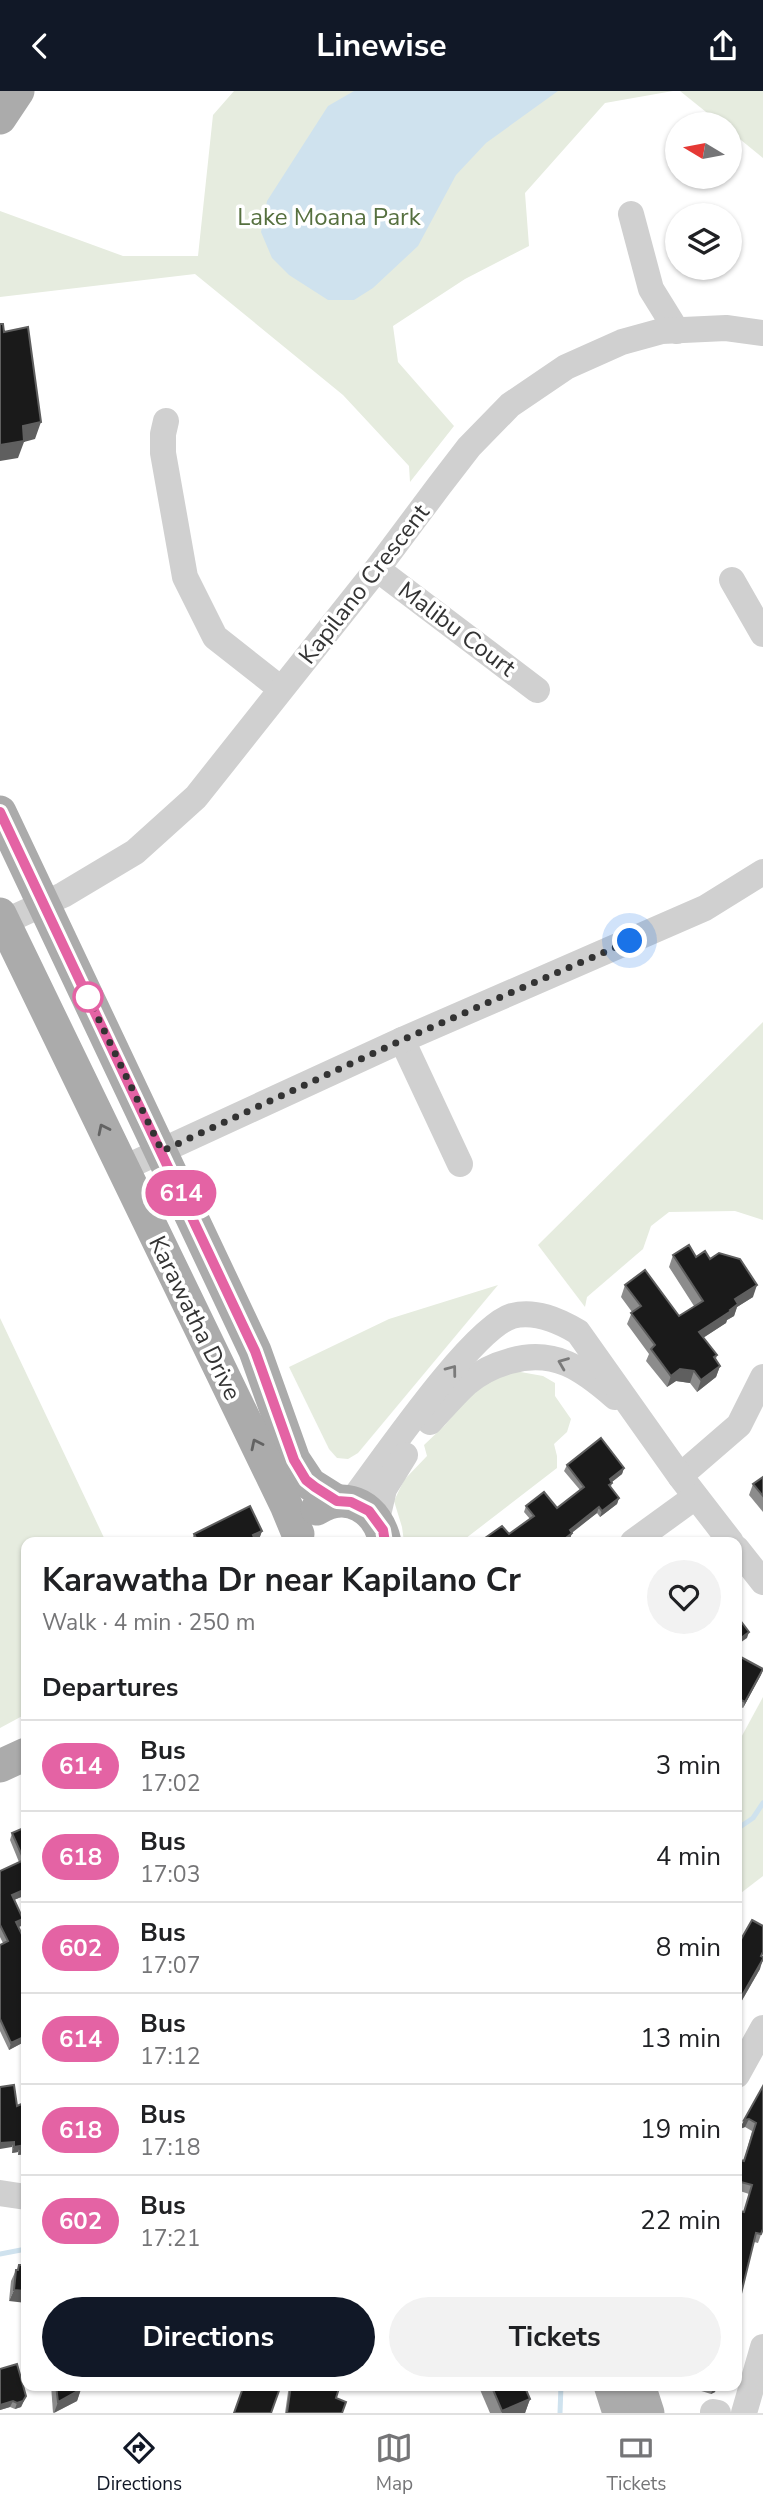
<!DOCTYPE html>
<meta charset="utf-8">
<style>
body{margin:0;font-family:"Nunito Sans",sans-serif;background:#f2f2f2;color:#202124;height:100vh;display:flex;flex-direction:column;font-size:26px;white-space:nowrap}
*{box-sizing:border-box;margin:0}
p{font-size:23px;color:#757577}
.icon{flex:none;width:38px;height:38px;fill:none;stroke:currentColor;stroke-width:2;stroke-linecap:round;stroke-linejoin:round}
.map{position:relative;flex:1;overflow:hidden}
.panel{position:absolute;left:21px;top:1446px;width:721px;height:854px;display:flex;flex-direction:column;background:#fff;border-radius:14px;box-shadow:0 2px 5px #0004}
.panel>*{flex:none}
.badge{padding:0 14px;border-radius:23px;font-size:24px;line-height:46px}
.needle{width:46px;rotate:280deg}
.tools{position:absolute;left:665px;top:21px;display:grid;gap:14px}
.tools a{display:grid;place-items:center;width:77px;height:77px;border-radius:50%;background:#fff;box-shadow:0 2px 5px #0004;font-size:35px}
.you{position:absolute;width:35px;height:35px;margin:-18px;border:5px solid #fff;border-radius:50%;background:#1a73e8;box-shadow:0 0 0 10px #1a73e833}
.map>.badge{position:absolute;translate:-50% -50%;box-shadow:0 0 0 4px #fff}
h2{padding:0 21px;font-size:26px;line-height:63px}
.round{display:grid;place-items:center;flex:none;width:74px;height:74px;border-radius:37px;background:#f2f2f2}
.summary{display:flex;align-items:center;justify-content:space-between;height:119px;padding:0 21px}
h1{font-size:33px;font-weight:700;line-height:52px}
.cta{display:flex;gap:14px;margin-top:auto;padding:14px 21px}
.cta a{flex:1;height:80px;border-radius:42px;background:#111827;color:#fff;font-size:28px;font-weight:700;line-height:80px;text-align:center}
.cta a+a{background:#f2f2f2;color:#202124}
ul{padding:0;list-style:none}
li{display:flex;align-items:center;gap:21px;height:91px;padding:0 21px;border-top:2px solid #e0e0e0}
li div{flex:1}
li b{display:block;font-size:26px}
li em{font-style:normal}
li .badge{min-width:77px;font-weight:700;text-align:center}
header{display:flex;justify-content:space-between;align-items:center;height:91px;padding:0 21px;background:#111827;color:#fff;font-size:32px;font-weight:700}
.menu{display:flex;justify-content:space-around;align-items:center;height:98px;border-top:2px solid #e0e0e0;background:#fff;font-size:19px;color:#757577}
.menu a{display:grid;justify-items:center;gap:4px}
.menu .on{color:#111827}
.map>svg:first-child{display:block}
</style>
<header><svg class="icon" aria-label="back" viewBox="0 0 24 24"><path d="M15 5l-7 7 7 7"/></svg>Linewise<svg class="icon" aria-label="share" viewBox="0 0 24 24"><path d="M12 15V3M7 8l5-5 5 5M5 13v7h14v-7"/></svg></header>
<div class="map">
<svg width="763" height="2322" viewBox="0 0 763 2322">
<rect width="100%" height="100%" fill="#fff"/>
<g fill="#e6ecdf">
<polygon points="234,0 673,0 605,12 525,102 529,155 465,188 393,235 398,271 454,335 410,391 409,375 343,304 195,183 0,206 0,120 123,165 198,165 213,24"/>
<polygon points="680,0 763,0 763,67 730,40 730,33 721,33"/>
<polygon points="763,931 763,1129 735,1120 669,1121 651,1135 643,1158 587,1206 585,1216 538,1154"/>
<polygon points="498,1194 358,1362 348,1368 337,1367 329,1358 289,1276 389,1228"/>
<polygon points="0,1227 106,1451 26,1451 26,1623 0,1637"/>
<polygon points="515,1280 543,1285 555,1292 555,1305 571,1328 567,1341 554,1353 557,1365 557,1377 461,1451 404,1451 402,1436 394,1410 404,1389 427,1365 424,1354 445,1334 482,1289"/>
<polygon points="763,1606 763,1785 737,1805 737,1654"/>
</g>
<polygon fill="#cfe2ee" points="354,0 558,0 486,52 456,84 418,155 373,197 354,209 328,209 289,184 272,167 261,141 267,110 328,15"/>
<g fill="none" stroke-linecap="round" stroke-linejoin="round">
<g stroke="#cfe2ee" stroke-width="5">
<polyline points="737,1738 753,1727 763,1712"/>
<polyline points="0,2163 26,2158"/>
<polyline points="560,2322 561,2294"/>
</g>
<g stroke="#d0d0d0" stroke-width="26">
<polyline points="631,123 651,198 677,240"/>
<polyline points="166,330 163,343 163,362 185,486 215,546 281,598"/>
<polyline points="377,478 537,599"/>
<polyline points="732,489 763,543"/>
<polyline points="4,831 63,804 135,761 196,706 377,478 439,395 469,356 510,314 566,276 622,251 662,240 726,237 763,242"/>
<polyline points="402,949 460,1073"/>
<polyline points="122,1078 402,949 705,817 763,781"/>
<path d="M430,1331C442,1318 454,1304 467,1292C479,1282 495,1274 510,1270C554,1257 583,1278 615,1306"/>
<polyline points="680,1385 739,1334 763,1286"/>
<path d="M351,1411C380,1373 472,1237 512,1225C535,1219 558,1229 578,1241L680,1385L731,1451"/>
<polyline points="377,1428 384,1398 405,1364"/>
<polyline points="633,1451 695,1406"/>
<polyline points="737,1458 763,1491"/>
<polyline points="737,1984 763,1937"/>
<polyline points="0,2102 26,2106"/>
<polyline points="713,2321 718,2322"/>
<polyline points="744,2322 763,2256"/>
</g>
<g stroke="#ababab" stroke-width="33">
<polyline points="0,27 18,0"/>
<polyline points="0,721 255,1260 294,1369 310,1393 337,1410"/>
<polyline points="0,823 286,1414 298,1443"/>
<path d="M317,1418C348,1398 378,1418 385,1451"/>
<polyline points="0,1675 26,1663"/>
<polyline points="610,2294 619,2322"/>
<polyline points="639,2294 648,2322"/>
</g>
</g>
<g fill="#8c8c8c">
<polygon points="673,1164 710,1168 753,1206 737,1216 734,1225 727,1229 726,1232 703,1247 717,1264 716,1268 720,1275 716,1286 697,1301 690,1292 676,1290 667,1296 646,1270 649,1263 627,1233 632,1221 621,1206 625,1194 679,1225 694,1215 669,1176"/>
<polygon points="567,1374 624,1377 622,1383 612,1391 611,1396 619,1407 617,1413 600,1426 597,1422 572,1441 570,1448 566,1451 484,1451 485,1447 509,1443 530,1428 524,1421 526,1415 557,1417 580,1399 564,1380"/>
<polygon points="763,1386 763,1421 749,1404 753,1393"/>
<polygon points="262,1440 258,1451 191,1451 194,1443"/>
<polygon points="737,1564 763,1578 743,1617 737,1614"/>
<polygon points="26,1736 26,1804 14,1809 21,1835 18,1836 24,1951 9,1959 0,1940 0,1854 3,1852 0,1846 0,1780 19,1771 10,1749 12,1742"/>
<polygon points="737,1848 760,1878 737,1918"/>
<polygon points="763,1995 763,2138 758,2152 754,2151 740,2207 737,2216 737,2119 744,2121 749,2103 737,2099 737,2068 744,2070 752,2040 745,2036 740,2038 744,2029"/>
<polygon points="17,2015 26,2063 18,2064 18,2061 12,2062 12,2056"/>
<polygon points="19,2174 26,2174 9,2210 11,2190 16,2179 17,2179"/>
<polygon points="0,2278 24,2310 21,2316 15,2318 10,2316 0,2319"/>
<polygon points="51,2294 81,2294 81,2298 77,2310 53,2322"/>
<polygon points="289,2294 340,2294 336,2307 342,2322 285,2322"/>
<polygon points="478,2294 524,2294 530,2308 525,2322 490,2322"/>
<polygon points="682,2294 717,2294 715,2301 711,2303"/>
</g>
<g fill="#5f5f5f">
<polygon points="41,331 35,348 24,351 18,367 0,370 0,354 23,335"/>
<polygon points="757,1194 753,1206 737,1216 734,1225 727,1229 726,1232 695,1252 699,1241 735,1208"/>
<polygon points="720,1275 716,1286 697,1301 701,1289"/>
<polygon points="680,1278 694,1280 690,1292 676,1290 667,1296 671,1285"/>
<polygon points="624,1377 622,1383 608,1394 610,1388"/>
<polygon points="619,1407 617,1413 600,1426 602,1420"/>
<polygon points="599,1416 597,1422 568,1445 570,1439"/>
<polygon points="262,1440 258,1451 250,1451 253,1444"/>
<polygon points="572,1442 570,1448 566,1451 561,1451"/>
<polygon points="749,1541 747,1547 737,1554 737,1550"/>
<polygon points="763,1578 761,1584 743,1617 745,1611"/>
<polygon points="26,1798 26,1804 9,1811 12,1804"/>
<polygon points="23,1828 21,1835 14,1838 16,1831"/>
<polygon points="763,1868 760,1878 737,1918 740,1908"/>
<polygon points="26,1945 24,1951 9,1959 11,1952"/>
<polygon points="749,2028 745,2036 740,2038 744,2029"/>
<polygon points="14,2051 12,2056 0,2058 0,2052"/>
<polygon points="20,2055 18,2061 12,2062 14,2056"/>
<polygon points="26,2057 26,2063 18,2064 20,2058"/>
<polygon points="14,2199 26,2200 26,2212 9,2210"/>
<polygon points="714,2294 717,2294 715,2301 711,2303"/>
<polygon points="81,2298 77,2310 54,2322 58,2311"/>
<polygon points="26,2305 21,2316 15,2318 17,2312"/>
<polygon points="530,2308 525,2322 502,2322 502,2320"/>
<polygon points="13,2310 10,2316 0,2319 0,2314"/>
</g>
<g fill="#1a1a1a" stroke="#5f5f5f" stroke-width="2">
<polygon points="0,233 3,233 4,241 28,236 41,331 23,335 24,350 0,354"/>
<polygon points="689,1154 696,1166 705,1160 710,1168 719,1162 740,1168 757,1194 735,1208 738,1213 730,1219 731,1220 699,1241 717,1264 714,1266 720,1275 701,1289 694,1280 680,1278 671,1285 651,1258 655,1254 631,1222 641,1215 625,1194 645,1179 679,1225 703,1210 673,1164"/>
<polygon points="601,1347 624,1377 610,1388 612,1392 609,1394 619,1407 602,1420 599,1416 570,1439 572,1442 561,1451 487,1451 485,1447 502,1435 509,1443 534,1425 526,1415 544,1401 557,1417 584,1396 567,1374"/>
<polygon points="763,1386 763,1405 753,1393"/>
<polygon points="250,1415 262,1440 253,1444 256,1451 198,1451 194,1443"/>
<polygon points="737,1525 749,1541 737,1550"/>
<polygon points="737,1564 763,1578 745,1611 737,1607"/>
<polygon points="26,1736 26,1798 12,1804 23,1828 16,1831 26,1852 26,1945 11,1952 0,1928 0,1854 8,1850 0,1834 0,1780 24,1769 12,1742"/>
<polygon points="752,1829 763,1835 763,1861 761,1865 763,1866 763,1868 740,1908 738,1906 737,1908 737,1848 740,1850"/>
<polygon points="14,1994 17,2015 26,2011 26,2057 20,2058 20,2055 14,2056 14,2051 0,2052 0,1996"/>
<polygon points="763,1995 763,2138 761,2143 756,2142 740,2207 737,2206 737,2119 744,2121 752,2094 737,2090 737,2068 744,2070 756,2032 749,2028 744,2029"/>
<polygon points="19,2174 26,2174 26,2200 14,2199 16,2179 18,2179"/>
<polygon points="17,2273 26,2305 23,2310 17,2312 13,2310 0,2314 0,2278"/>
<polygon points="56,2294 81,2294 81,2298 58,2311"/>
<polygon points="244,2294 281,2294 271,2322 234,2322"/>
<polygon points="291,2294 340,2294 336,2307 346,2311 342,2322 287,2322"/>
<polygon points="491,2294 524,2294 530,2308 502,2320"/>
</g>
<defs><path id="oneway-chevron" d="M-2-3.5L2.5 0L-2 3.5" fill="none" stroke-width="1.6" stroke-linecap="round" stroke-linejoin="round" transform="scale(1.75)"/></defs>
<g stroke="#636363">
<use href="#oneway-chevron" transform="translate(103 1038) rotate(-116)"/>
<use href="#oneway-chevron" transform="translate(256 1353) rotate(-116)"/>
</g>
<g stroke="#7a7a7a">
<use href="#oneway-chevron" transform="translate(563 1272) rotate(-158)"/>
<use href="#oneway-chevron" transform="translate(452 1279) rotate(-53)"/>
</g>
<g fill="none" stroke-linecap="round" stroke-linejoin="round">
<g stroke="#fff" stroke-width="16">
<polyline id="line" points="0,721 255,1260 294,1369 306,1389 315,1396 337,1410 351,1411 369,1420 383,1439 385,1451"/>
</g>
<use href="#line" stroke="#e463a4" stroke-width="10"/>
<polyline stroke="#333" stroke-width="7" stroke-dasharray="0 12.6" points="88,906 162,1060 402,949 630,850"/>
</g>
<circle fill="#fff" stroke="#e463a4" stroke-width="3.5" cx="88" cy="906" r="14"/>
<g text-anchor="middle" stroke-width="7" stroke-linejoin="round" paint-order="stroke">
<g font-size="24" fill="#56703f" stroke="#fff">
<text x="329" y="134">Lake Moana Park</text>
</g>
<g font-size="24" fill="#333" stroke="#fff">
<text transform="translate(364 493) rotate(-52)" y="8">Kapilano Crescent</text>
<text transform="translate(457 538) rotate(37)" y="8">Malibu Court</text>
<text transform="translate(195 1227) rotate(64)" y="8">Karawatha Drive</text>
</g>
</g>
</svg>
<div class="tools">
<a><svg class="needle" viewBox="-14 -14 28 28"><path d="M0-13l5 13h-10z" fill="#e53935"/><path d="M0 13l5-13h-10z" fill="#757577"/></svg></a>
<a><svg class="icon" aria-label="layers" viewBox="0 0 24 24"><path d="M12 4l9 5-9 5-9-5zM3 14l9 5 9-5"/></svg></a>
</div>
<div class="you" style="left:630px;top:850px"></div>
<b class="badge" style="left:181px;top:1102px;background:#e463a4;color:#fff">614</b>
<section class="panel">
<div class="summary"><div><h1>Karawatha Dr near Kapilano Cr</h1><p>Walk · 4 min · 250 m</p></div><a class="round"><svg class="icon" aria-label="heart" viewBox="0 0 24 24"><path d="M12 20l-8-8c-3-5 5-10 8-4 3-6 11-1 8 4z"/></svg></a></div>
<h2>Departures</h2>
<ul>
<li><span class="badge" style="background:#e463a4;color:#fff">614</span><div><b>Bus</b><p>17:02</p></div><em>3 min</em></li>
<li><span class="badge" style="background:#e463a4;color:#fff">618</span><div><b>Bus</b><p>17:03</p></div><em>4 min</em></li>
<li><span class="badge" style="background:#e463a4;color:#fff">602</span><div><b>Bus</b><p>17:07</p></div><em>8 min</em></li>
<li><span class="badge" style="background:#e463a4;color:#fff">614</span><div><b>Bus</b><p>17:12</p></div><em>13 min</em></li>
<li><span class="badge" style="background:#e463a4;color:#fff">618</span><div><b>Bus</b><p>17:18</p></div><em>19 min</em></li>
<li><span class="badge" style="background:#e463a4;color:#fff">602</span><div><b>Bus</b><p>17:21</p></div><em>22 min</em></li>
</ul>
<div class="cta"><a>Directions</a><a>Tickets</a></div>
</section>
</div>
<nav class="menu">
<a class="on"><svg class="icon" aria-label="directions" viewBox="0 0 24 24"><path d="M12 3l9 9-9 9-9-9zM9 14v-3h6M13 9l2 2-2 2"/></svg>Directions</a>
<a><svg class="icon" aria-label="map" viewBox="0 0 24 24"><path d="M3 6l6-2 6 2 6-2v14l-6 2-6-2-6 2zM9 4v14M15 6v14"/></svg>Map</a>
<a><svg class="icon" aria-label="tickets" viewBox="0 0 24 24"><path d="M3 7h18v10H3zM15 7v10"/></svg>Tickets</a>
</nav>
